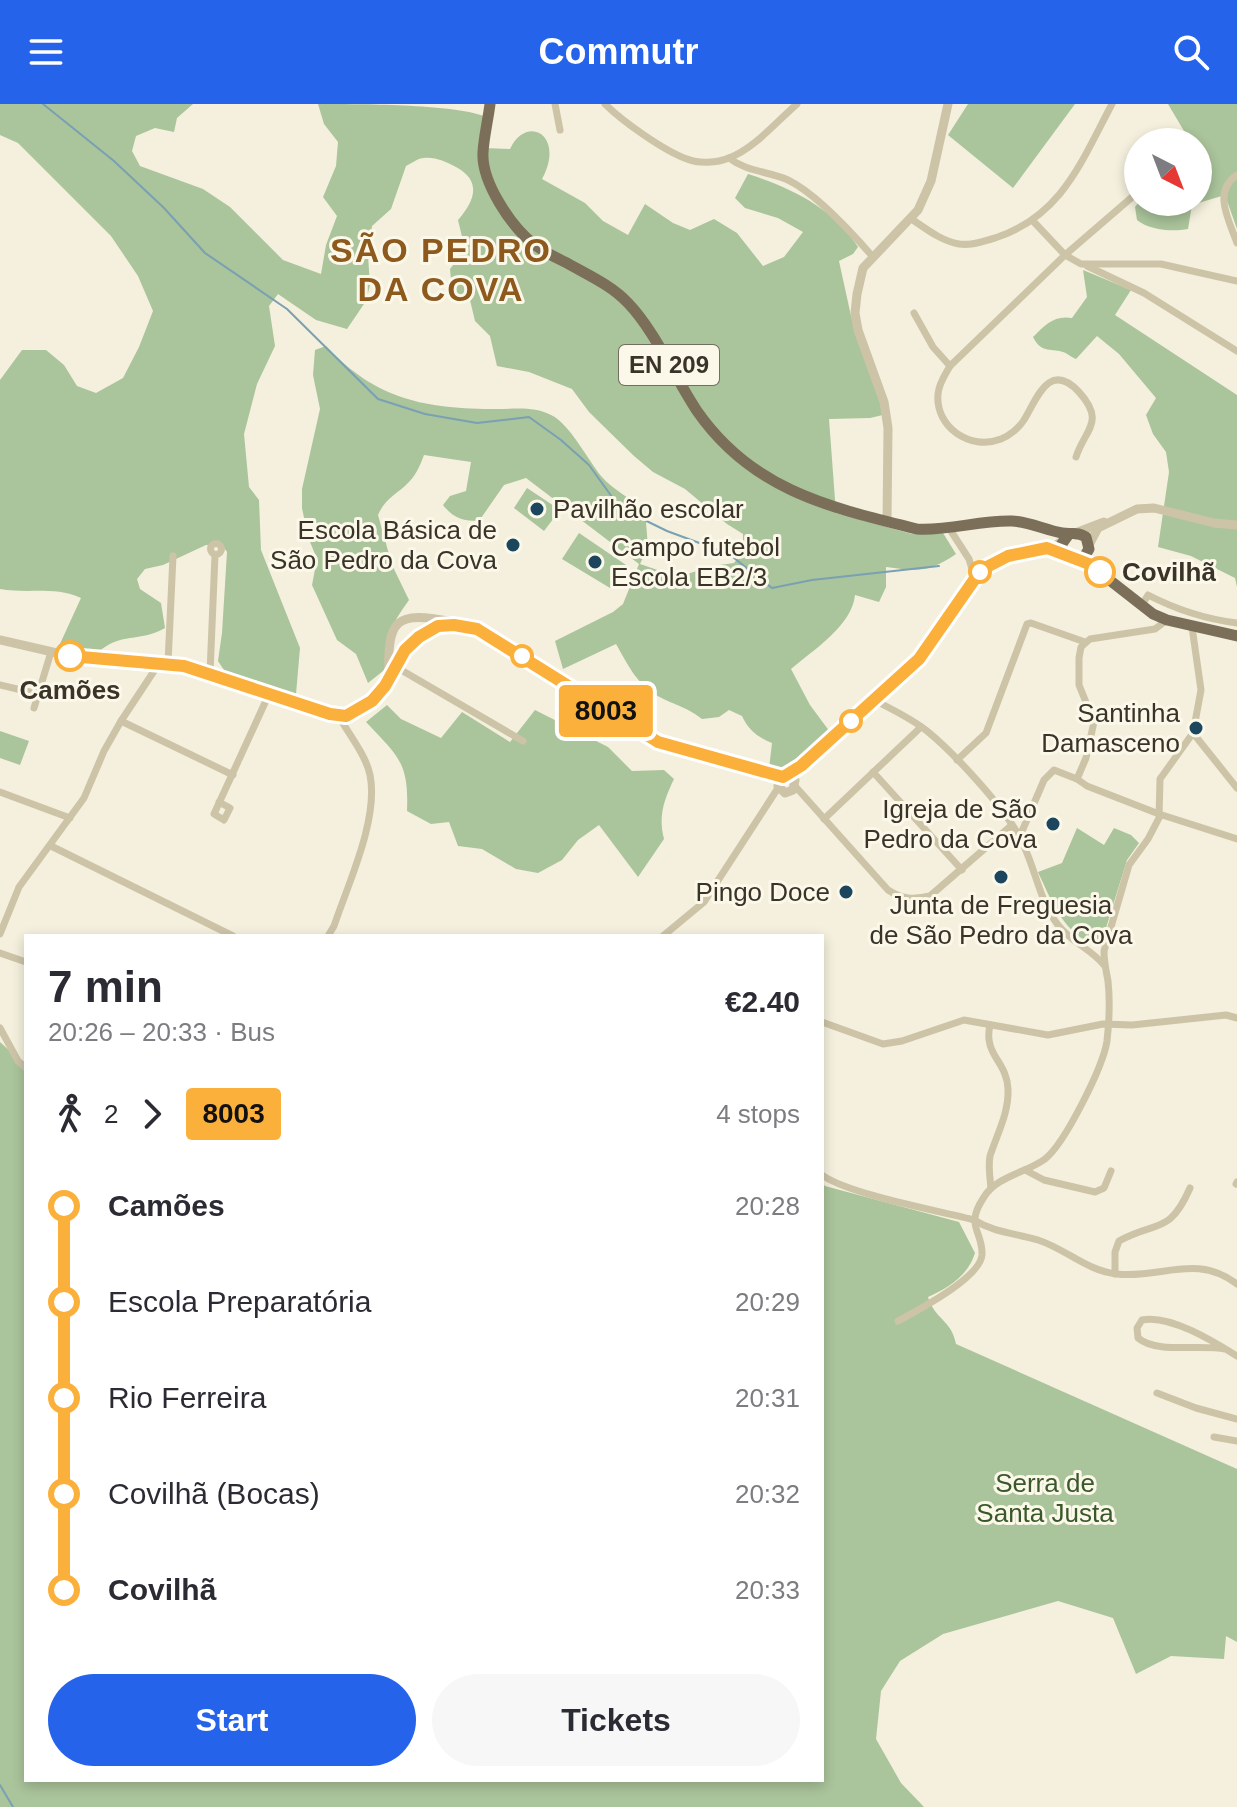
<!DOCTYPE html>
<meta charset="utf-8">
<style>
body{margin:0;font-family:Arial,sans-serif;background:#f7f7f7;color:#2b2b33;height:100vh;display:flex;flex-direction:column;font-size:30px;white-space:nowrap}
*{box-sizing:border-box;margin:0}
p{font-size:26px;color:#7c7c81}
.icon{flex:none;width:44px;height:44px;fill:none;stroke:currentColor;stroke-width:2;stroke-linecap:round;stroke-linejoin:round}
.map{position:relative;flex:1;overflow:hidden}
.panel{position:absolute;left:24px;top:830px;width:800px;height:848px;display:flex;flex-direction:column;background:#fff;border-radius:0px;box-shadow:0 4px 12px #0003}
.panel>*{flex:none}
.badge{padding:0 16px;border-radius:6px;font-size:28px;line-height:52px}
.needle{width:52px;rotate:138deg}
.tools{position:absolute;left:1124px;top:24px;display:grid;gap:16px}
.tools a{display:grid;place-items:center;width:88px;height:88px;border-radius:50%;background:#fff;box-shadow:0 4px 12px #0003;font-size:40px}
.map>.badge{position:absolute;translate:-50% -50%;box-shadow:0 0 0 4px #fff}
.legs{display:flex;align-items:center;gap:12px;height:88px;padding:0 24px;font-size:26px}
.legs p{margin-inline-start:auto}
.headline{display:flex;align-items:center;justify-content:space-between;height:136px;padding:0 24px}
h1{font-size:44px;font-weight:800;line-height:60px}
.cta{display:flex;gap:16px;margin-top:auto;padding:16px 24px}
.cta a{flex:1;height:92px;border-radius:48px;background:#2563eb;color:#fff;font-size:32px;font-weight:800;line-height:92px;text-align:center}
.cta a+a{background:#f7f7f7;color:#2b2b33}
ul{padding:0 24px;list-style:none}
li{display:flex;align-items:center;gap:28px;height:96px;font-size:30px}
li i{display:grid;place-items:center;width:12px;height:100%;margin:0 10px;background:currentColor}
li i::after{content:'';width:20px;height:20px;margin:-10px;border:6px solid;border-radius:50%;background:#fff}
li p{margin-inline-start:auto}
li:first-child i{background:linear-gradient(#0000 50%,currentColor 0)}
li:last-child i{background:linear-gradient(currentColor 50%,#0000 0)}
header{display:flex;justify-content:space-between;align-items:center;height:104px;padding:0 24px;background:#2563eb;color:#fff;font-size:36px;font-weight:800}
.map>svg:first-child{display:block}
</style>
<header><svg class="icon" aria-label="menu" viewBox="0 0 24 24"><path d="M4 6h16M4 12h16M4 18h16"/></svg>Commutr<svg class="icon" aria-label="search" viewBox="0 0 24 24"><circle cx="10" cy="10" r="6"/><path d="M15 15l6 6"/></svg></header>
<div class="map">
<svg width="1237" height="1703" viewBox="0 0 1237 1703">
<rect width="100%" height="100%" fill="#f4f0dd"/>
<g fill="#aac49b">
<path d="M0,0H193L177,14L174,28L155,24L136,32L132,47L140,62L203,85L230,103L283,156L321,170L326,141L337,112L323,93L336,62L338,38L324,20L318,0C359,0 451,0 484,12L483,44L510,45C526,10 566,30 542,75L585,99L603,117L628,131L645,100L673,119L690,126L714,115L737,129L763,162L784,153L803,128L778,114L745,104L735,94L748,70C789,83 834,104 858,143L853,150L839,157L851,212L887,310L870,314L829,315L836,409L912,430L943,429L956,450C928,469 918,467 886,463V483L879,498L855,491C852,522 813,546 791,565L810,601L830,628L789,667L782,668L769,665L772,639C758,633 749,627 742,612L729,606L719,613L702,615C684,601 673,601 656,591C636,579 627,559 616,540L563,565L555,537L613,508L623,500L639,460L526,374L504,381L479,417C463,417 453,414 443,401L450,392L466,387L471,358L424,351C420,362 415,373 406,381C394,392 385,395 378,411L392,461L409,496C389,524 388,529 388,563L368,579L356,550L337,536L312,481L317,455L308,433L302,404V385L320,305L313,271L315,246L326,242C376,296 426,305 497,305C515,305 534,302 551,311C569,319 588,356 601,372C612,385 631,395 645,406L648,443L640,460L678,473L712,462L734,459L743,447V430L727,420L685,385L653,368L634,352L589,308L572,285L529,268L497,262L490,232L475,217L470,196L452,186L450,165L465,145L458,116C475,97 482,77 456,63C446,58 436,53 424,54C418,54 412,59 406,62L391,105L372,122L368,152L370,181L366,197L347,225L316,216L278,190L269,202L275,242L257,280L244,330L249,383L259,396L261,446L300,544L296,590L224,566L218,557L222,529L227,448L223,442L206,441L163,461L145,465L137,475L140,485L161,499L165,524C139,539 121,527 96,550L59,542L81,494C55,482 28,490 0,485V276L22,246H46L64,261L77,282L96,289L123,274L139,243L153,207L138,172L111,132L18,39L0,31Z"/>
<polygon points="968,0 1075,0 1013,84 948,31"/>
<path d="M1168,0H1237V125L1225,91L1192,101L1188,125C1172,128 1149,126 1137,116L1135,103L1139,98H1198V38H1164L1179,33L1184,27Z"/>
<path d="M1083,166L1131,186L1115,211L1237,291V483L1235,474L1191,452L1158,443L1169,368L1166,348L1153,330L1146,311L1156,294L1119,250L1097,232L1076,255C1071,253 1067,249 1063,248C1049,244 1041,249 1033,233C1045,221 1054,211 1072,214L1087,193Z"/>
<polygon points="527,384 560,406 544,427 514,404"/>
<polygon points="579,429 626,461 610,484 562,455"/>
<path d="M387,601L401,615L441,634L462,608L510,638L535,606L608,643L632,667L664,666L674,675C664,696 658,712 664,735L638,773L599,721L578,736L562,756L538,769L516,765L482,745L458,742L449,718L431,720L407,707C409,658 398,652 366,618Z"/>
<polygon points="0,627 29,637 20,661 0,654"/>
<path d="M1077,724L1104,741L1114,724L1131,731L1139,739L1127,756L1101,840L1098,842C1064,831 1052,798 1038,768L1062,759Z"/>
<path d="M0,938L26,962V1676H822V1078L825,1082L959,1118L975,1149C968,1172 948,1184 928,1193C935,1216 951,1215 956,1240L1237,1365V1538L1226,1532L1224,1555L1171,1552L1136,1570L1113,1514L1058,1497L943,1530L900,1557L881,1587L876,1635L901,1679L924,1703H0Z"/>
</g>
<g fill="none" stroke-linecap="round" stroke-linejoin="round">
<g stroke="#7aa0b3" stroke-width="2">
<polyline points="43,0 114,57 164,104 205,149 287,205 378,295 425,310 477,319 529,313 561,336 589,361 620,404 667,427 729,450 772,484 812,476 939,462"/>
<polyline points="0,1681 13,1703"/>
</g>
<g stroke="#cdc4a8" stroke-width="7">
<polyline points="555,0 560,26"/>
<path d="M605,0C622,17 664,47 687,55C699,60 717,59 729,54C755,44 776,18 797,0"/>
<path d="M729,54C747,68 768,67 788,76C815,89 853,130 873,153"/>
<path d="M1237,71C1212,88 1229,116 1237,139"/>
<polyline points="1138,88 1065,151 1081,160 1161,160 1237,177"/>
<path d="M910,114C925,124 941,137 959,140C972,142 983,137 995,134C1062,112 1081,58 1112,0"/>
<path d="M1033,117L1065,151L950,262C945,271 939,279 938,290C935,323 970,347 1001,335C1009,332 1019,324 1024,316C1037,295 1049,256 1079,288C1106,318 1085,325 1076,353"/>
<polyline points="1087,162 1144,189 1237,247"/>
<polyline points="914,209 933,243 950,262"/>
<polyline points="949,424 969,455 975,475"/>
<circle cx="216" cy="445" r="5.5"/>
<path d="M1142,501L1148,491C1177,506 1205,515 1237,519"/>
<polyline points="168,559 173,452"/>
<polyline points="396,563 523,637"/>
<polyline points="210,569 215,451"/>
<polyline points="0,581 38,590"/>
<path d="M874,596C891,605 911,614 927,627C953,648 1003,702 1019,732C1035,760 1038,795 1058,821C1071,838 1091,845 1104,861"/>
<polyline points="34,604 51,548"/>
<polyline points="121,617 233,671"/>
<polyline points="1193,629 1237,684"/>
<polyline points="957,656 986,629 1027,520 1031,519 1085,538"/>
<polyline points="873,668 962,766"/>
<polyline points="1077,675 1086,654 1094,618 1079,581 1079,554 1081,543 1090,535 1155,525 1167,516"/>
<path d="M795,682L888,786C902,795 913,796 930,792L1012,721"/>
<polyline points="0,688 70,714"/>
<polyline points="219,698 230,704 224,716 214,710 269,590"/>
<polyline points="824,715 921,623"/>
<polyline points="1020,732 1044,676 1054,666 1077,675 1087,682 1159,710 1237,735"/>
<polyline points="51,742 233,832"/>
<polyline points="0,830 19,783 84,694 104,647 121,617 160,558"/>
<path d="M328,832L334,822C348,780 379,715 370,671C366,651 348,629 338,611"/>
<polyline points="663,832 704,798 778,684"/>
<polyline points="0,849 26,858"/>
<polyline points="822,918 883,940 902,937 964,916 1048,931 1103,920 1132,921 1226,911 1237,914"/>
<path d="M990,921C983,951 1007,957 1008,985C1009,1009 997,1030 990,1052C988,1062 990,1074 991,1084"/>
<polyline points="0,924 18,957 26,964"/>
<polyline points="1025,1066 1044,1076 1095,1088 1104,1084 1111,1067"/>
<path d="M822,1071C848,1090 939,1107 974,1116C995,1129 1015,1129 1038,1136C1066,1145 1087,1167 1117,1170C1161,1175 1196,1149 1237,1180"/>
<polyline points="1236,1080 1237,1078"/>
<path d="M1115,1170V1148L1119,1137C1156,1116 1169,1132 1190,1084"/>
<path d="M898,1217C918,1206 980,1174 982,1151C983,1126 964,1123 984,1093C997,1072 1026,1069 1045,1055C1065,1039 1103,963 1107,937C1109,919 1110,895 1108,877C1106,866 1104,858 1104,847L1129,761L1148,735L1159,714L1160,675L1193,629L1201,586L1192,523"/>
<path d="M1225,1245C1199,1240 1157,1250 1138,1234L1137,1224L1142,1216C1169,1210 1213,1237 1237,1252"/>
<polyline points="1157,1289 1196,1304 1237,1315"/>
<polyline points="1214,1333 1237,1337"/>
</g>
<g stroke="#cdc4a8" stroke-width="9">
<polyline points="887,417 888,324 884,298 858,226 855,209 857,190 863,164 918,106 931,77 948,0"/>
<polyline points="1078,428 1104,418"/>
<polyline points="1089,441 1098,424 1137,405 1154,404 1214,419 1237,421"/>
<polyline points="0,536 70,552 184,562 330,610 346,612 372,597 385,582 405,546 419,533 438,522 454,521 477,525 658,638 756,666 787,672 794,678"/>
<path d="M389,575C387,515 394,506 454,518"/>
<polyline points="787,672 919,555 981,466 1008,452 1055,442 1062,437"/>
<polyline points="783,673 778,682 785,689 793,686 795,676"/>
</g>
<g stroke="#7c6f59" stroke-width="11">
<path d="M490,0C488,16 484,32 483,48C481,78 512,124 535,141C545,148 556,154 567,159C588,171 611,181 628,199C655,227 675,274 697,307C752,386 828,403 917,425C949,427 980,416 1012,417C1030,418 1045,426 1062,429C1072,431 1077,427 1086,433L1089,445L1084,453L1076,456"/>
<polyline points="1069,430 1061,441 1067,454 1089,460 1153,510 1167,516 1237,532"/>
</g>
</g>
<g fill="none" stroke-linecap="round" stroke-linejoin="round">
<g stroke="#fff" stroke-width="18">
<polyline id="line-1" points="70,552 184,562 330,610 346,612 372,597 385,582 405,546 419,533 438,522 454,521 477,525 658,638 783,673 801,662 919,555 981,466 1008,452 1047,444 1089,460 1100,468"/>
</g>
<use href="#line-1" stroke="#fbb03b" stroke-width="12"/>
</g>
<g fill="#1b465e" stroke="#fbf8ea" stroke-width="3">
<circle cx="537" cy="405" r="8"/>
<circle cx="513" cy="441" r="8"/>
<circle cx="595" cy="458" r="8"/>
<circle cx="1196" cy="624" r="8"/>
<circle cx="1053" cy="720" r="8"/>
<circle cx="1001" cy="773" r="8"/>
<circle cx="846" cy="788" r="8"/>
</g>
<g fill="#fff" stroke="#fbb03b" stroke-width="4">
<circle cx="980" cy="468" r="10"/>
<circle cx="1100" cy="468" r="14"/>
<circle cx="70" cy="552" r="14"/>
<circle cx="522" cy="552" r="10"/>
<circle cx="851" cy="617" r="10"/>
</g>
<g text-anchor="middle" stroke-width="6" stroke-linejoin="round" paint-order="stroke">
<rect fill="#fbf8ea" stroke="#736e62" stroke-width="2" x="619" y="241" width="100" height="40" rx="6"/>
<g font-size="24" font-weight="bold" fill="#393328">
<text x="669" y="269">EN 209</text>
</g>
<g font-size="26" fill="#393328" stroke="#fbf8ea" text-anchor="end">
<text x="553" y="414" text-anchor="start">Pavilhão escolar</text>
<text x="497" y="435">Escola Básica de<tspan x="497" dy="30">São Pedro da Cova</tspan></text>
<text x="611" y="452" text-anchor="start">Campo futebol<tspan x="611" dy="30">Escola EB2/3</tspan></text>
<text x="1180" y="618">Santinha<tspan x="1180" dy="30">Damasceno</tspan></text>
<text x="1037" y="714">Igreja de São<tspan x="1037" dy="30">Pedro da Cova</tspan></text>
<text x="830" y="797">Pingo Doce</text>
<text x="1001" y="810" text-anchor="middle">Junta de Freguesia<tspan x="1001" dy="30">de São Pedro da Cova</tspan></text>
</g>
<g font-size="26" font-weight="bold" fill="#393328" stroke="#fbf8ea" text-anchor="start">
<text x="1122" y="477">Covilhã</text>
<text x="70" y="595" text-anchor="middle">Camões</text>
</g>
<g font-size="26" fill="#3a592a" stroke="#fbf8ea">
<text x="1045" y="1388">Serra de<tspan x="1045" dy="30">Santa Justa</tspan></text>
</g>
<g font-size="34" font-weight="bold" letter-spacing="2" fill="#8e591c" stroke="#fbf8ea">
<text x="441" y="158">SÃO PEDRO<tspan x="441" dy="39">DA COVA</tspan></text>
</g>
</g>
</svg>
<div class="tools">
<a><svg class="needle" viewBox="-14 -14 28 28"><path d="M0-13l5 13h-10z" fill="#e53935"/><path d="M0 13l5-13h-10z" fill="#7c7c81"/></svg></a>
</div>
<b class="badge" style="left:606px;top:607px;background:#fbb03b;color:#111">8003</b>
<section class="panel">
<div class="headline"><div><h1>7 min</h1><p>20:26 – 20:33 · Bus</p></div><b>€2.40</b></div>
<div class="legs"><svg class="icon" aria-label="walk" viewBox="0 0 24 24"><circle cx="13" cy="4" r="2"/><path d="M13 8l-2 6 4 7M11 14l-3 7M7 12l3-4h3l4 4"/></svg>2<svg class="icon" aria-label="forward" viewBox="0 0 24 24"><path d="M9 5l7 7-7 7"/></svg><b class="badge" style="background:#fbb03b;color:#111">8003</b><p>4 stops</p></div>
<ul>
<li><i style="color:#fbb03b"></i><b>Camões</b><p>20:28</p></li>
<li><i style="color:#fbb03b"></i><span>Escola Preparatória</span><p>20:29</p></li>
<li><i style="color:#fbb03b"></i><span>Rio Ferreira</span><p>20:31</p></li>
<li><i style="color:#fbb03b"></i><span>Covilhã (Bocas)</span><p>20:32</p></li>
<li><i style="color:#fbb03b"></i><b>Covilhã</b><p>20:33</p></li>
</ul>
<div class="cta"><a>Start</a><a>Tickets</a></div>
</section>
</div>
